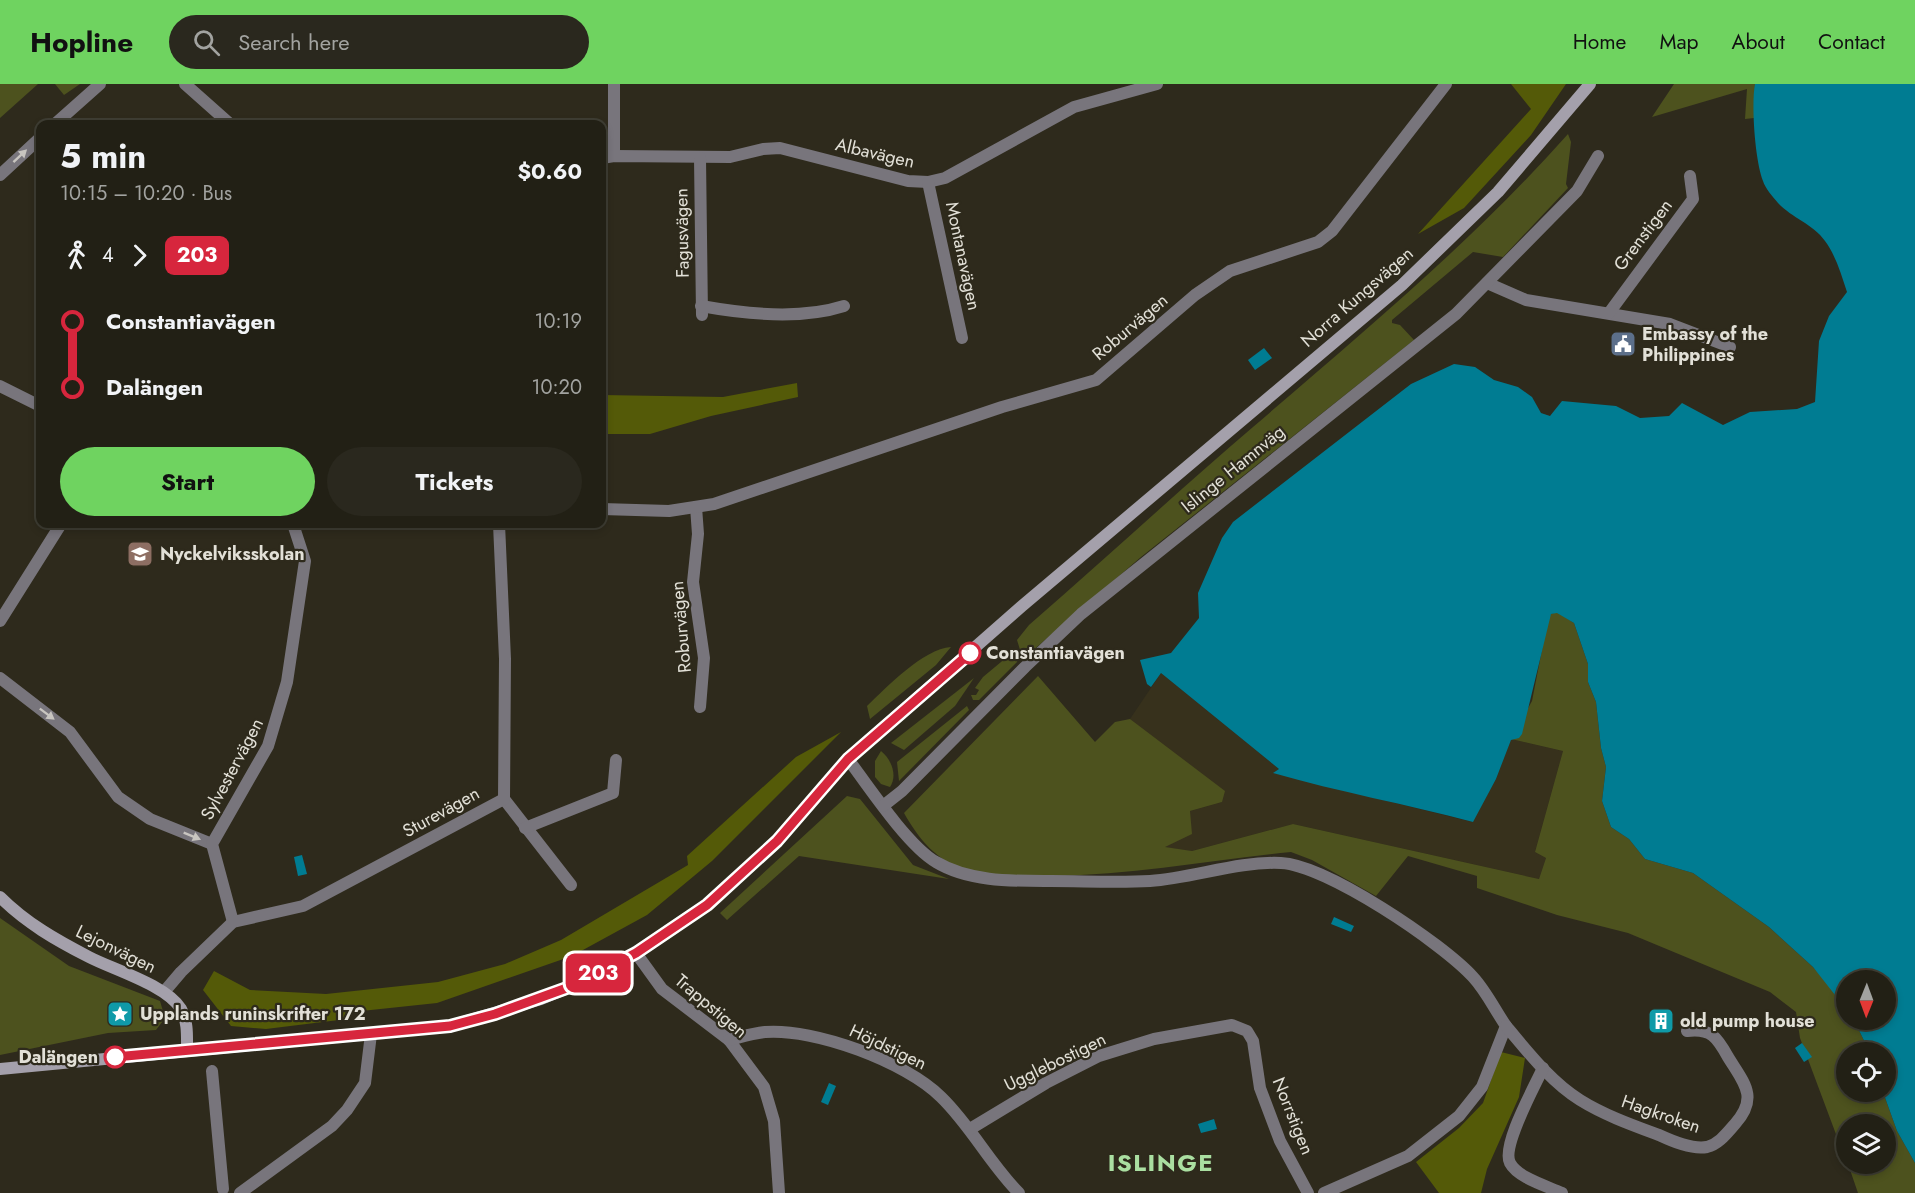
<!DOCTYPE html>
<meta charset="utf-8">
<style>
body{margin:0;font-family:Jost,sans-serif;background:#2a281e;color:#f1f3f6;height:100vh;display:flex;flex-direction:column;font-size:22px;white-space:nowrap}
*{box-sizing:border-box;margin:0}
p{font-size:20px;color:#a2a3a0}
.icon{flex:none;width:33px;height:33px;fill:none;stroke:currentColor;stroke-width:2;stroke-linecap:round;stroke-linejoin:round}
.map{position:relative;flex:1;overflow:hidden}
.drawer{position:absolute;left:36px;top:36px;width:570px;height:408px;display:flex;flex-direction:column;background:#222015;border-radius:12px;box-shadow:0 3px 9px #0003,0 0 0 2px #3f3e34}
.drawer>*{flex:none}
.badge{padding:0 12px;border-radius:9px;font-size:21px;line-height:39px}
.needle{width:39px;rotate:181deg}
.tools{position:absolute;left:1836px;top:886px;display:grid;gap:12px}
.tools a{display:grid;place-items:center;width:60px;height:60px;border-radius:50%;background:#222015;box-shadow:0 3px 9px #0003,0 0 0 2px #3f3e34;font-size:30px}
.map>.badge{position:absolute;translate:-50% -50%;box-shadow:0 0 0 3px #fff}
.legs{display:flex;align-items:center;gap:9px;height:66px;padding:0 24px;font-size:20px}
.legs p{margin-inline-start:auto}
.summary{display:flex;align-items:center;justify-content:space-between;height:102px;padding:0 24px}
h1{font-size:33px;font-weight:700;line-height:45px}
.button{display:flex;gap:12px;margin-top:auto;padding:12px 24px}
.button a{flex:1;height:69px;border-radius:36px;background:#6fd360;color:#111;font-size:24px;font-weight:700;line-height:69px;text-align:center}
.button a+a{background:#2a281e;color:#f1f3f6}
ul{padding:0 24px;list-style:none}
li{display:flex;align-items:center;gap:21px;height:66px;font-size:22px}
li i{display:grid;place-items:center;width:9px;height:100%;margin:0 8px;background:currentColor}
li i::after{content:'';width:15px;height:15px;margin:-8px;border:4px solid;border-radius:50%;background:#222015}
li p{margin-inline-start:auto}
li:first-child i{background:linear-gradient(#0000 50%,currentColor 0)}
li:last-child i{background:linear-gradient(currentColor 50%,#0000 0)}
header{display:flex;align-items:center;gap:36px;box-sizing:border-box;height:84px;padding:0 30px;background:#6fd360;color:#111}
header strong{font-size:28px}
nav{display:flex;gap:33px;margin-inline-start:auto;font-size:21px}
.search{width:420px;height:54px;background:#2a281e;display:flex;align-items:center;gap:15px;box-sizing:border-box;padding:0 21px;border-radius:33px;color:#a2a3a0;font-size:22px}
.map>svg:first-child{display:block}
</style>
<header>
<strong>Hopline</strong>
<div class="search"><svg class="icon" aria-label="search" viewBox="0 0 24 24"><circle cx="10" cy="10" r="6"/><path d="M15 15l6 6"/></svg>Search here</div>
<nav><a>Home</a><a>Map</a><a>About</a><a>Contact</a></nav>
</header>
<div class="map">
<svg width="1915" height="1109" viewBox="0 0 1915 1109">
<rect width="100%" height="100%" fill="#2e2a1c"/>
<polygon fill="#37311c" points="1161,589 1279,685 1274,689 1472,738 1496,695 1511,655 1563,667 1535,768 1546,774 1539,795 1293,740 1192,767 1163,763 1190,727 1222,718 1130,635"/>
<g fill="#4d521e">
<polygon points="0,0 38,0 0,34"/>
<polygon points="55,0 80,0 64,11"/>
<polygon points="1674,0 1755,0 1754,34 1745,35 1747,5 1652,33"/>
<path d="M1568,50L1571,58L1566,100L1568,104L1503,173L1473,168L1392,236V239L1400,241L1414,256L1141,473L1031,568L1024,571L1021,569L1017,556L1029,541C1104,476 1177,408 1253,343C1363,248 1471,159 1568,50Z"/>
<path d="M1557,528L1574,539L1588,580V598L1596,618L1601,664L1606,683L1602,717L1611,743L1629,755L1645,775L1693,789L1769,843L1813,883L1836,909L1846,925V936H1854L1870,969H1846V1008H1883L1897,1047L1915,1079V1109H1858L1848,1080H1886V1041H1846V1077L1800,954L1796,928L1770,908L1628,849L1557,831L1477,804V792L1408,772L1376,812L1312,776L1291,768C1212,776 1134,791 1053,792C1025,792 995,794 967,786C937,778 918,754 904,729L1038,592L1095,658L1115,638L1130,635L1225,707L1222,718L1190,727L1192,750L1165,763L1192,767L1293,740L1539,795L1546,774L1535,768L1563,667L1511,655L1532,617L1548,535L1551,530Z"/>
<path d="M951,563L936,581L870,635L867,622C887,603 923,565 951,563Z"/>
<polygon points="1013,568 1019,573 1017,578 979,616 973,616 971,611 976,611 979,606 975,604 983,593"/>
<polygon points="974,594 955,622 904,666 891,659"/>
<polygon points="967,622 969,626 899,697 897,678"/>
<path d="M881,667C891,675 898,691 890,703L881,700L875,693V677Z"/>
<polygon points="847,712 860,715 913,781 949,795 799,772 727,836 720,829"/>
<polygon points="0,834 69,882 160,917 165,934 156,946 108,949 0,971"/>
</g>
<g fill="#545a08">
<polygon points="1511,0 1566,0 1531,51 1464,124 1418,150 1531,25"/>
<polygon points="797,299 798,313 711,332 650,350 602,350 602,311 723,313"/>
<polygon points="841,648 712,777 647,831 572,872 437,919 352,928 347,935 266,945 231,942 203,906 214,887 250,906 326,910 438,898 505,880 561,856 688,781 687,772 796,673"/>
<polygon points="1501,968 1525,974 1519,1013 1487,1085 1481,1109 1439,1109 1416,1078 1459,1044 1483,1019"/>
</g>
<g fill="#007c92">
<path d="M1755,0H1915V1079L1897,1047L1883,1008H1886V969H1870L1854,936H1886V897H1846V925L1813,883L1769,843L1693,789L1645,775L1629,755L1611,743L1602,717L1606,683L1601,664L1596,618L1588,598V580L1574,539L1557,529L1551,530L1522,650L1519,654L1511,656L1496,695L1473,738C1406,720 1339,708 1273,689L1279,685L1161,589L1151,603L1147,600L1140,576L1171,569L1199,534L1198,509L1222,454L1233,438L1411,300L1454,280L1475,283L1494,296L1518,303L1532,313L1541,329L1550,332L1562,317L1616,322L1640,334L1669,332L1682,319L1723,341L1750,328L1797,325L1815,318L1819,257L1829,232L1847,208C1841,190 1836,172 1825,157C1813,140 1792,134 1778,119C1773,113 1765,104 1763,97C1755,77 1751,20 1755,0Z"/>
<polygon points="1264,264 1272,274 1255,286 1248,276"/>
<polygon points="302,771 307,790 298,792 294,773"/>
<polygon points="1334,833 1354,842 1351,848 1331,840"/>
<polygon points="1802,959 1812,973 1804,978 1795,964"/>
<polygon points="829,999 836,1002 828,1021 821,1018"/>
<polygon points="1214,1035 1217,1045 1201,1049 1198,1040"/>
</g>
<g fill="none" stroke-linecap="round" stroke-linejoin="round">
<g stroke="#78757c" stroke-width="12">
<polyline points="185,0 230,40"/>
<polyline points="55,40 100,0"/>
<polyline points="614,72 614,0"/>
<polyline points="602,74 614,72 730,73 763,65 780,64 908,97 928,98 945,94 1074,23 1157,0"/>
<polyline points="700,74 702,231"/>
<polyline points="0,91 40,54"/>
<polyline points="928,98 962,254"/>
<polyline points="1487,199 1526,216 1670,240 1730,263"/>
<path d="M701,222C746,230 800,236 844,222"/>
<polyline points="1609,229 1693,115 1690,92"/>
<polyline points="0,302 40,322"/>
<polyline points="696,423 698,450 693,498 704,574 700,623"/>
<polyline points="602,425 669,427 714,420 1002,323 1096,296 1195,211 1230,187 1318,158 1332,147 1446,0"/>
<polyline points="0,537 61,440"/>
<polyline points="0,594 70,648 118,713 150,735 212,760"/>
<path d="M848,675C868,702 908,762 936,778C969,798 1013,797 1051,797C1084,797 1117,799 1150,797C1194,794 1237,777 1281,779C1326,781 1442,859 1473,893C1486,907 1495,926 1506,942L1482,1003L1459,1032L1408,1072L1324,1109"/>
<polyline points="504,715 571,801"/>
<polyline points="883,722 902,707 1025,583 1081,530 1456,230 1577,107 1598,72"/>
<polyline points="525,744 613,709 616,676"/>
<polyline points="233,838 212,760 268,662 287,598 305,477 293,440"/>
<polyline points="636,869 662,905 729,956 764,1003 774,1037 779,1109"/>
<polyline points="164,908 181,888 233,838 303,822 504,715 505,575 499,440"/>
<path d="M1506,942C1528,968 1551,998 1580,1016C1604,1031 1632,1041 1659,1051C1672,1057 1692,1066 1707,1063C1719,1060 1727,1049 1735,1040C1759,1013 1744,999 1728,973C1717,953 1711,944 1687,947"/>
<path d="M729,956C741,953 753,949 765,948C815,944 906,978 941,1013C971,1042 990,1080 1019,1109"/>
<path d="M1543,984C1535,1002 1501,1062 1510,1079C1518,1094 1547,1102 1562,1109"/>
<polyline points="212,987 223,1105"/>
<polyline points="970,1045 1046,999 1099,972 1154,955 1232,941 1247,947 1253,957 1260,1004 1280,1057 1308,1109"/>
<polyline points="240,1109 332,1042 347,1026 365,999 371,950"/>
</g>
<g stroke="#a4a0ab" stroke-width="12">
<path d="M0,813C26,839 56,856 89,873C114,886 166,901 181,925C188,937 187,952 187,966"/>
<polyline points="0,985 450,942 541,915 575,901 636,869 707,821 777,757 848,675 1022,522 1402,201 1498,108 1590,0"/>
</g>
</g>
<defs><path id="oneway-solid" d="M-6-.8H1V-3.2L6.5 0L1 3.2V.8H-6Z" transform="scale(1.5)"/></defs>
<g fill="#c8c5c0">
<use href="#oneway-solid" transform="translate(20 72) rotate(-43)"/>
<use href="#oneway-solid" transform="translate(47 630) rotate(37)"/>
<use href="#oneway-solid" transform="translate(192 752) rotate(22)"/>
</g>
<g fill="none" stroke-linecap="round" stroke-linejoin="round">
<g stroke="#fff" stroke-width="14">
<polyline id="line-1" points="115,973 450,942 495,930 575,901 636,869 707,821 777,757 848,675 970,569"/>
</g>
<use href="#line-1" stroke="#d7263d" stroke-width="9"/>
</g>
<defs>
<g id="civic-square" transform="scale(1.35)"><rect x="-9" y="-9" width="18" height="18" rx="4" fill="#5c6f8a" stroke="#2e2a1c"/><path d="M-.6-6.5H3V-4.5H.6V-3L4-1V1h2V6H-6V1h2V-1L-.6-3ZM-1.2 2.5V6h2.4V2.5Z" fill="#fff"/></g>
<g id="school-square" transform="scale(1.35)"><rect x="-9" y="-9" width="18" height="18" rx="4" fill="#8d6e63" stroke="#2e2a1c"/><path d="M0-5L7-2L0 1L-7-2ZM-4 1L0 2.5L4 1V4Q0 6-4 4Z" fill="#fff"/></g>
<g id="sight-square" transform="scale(1.35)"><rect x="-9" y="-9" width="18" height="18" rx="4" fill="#0f9aa8" stroke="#2e2a1c"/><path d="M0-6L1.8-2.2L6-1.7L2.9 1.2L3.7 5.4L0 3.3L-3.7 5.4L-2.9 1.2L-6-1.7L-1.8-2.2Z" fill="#fff"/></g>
<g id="building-square" transform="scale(1.35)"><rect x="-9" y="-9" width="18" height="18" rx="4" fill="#0f9aa8" stroke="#2e2a1c"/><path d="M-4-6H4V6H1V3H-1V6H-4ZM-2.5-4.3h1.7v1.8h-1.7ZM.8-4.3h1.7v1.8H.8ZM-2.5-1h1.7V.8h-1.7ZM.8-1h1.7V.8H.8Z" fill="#fff"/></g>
</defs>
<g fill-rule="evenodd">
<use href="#civic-square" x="1623" y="260"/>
<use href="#school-square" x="140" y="470"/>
<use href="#sight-square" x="120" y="930"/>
<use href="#building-square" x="1661" y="937"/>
</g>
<g fill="#fff" stroke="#d7263d" stroke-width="3">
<circle cx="970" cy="569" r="10"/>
<circle cx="115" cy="973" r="10"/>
</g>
<g text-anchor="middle" stroke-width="4.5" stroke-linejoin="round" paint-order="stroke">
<g font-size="18" fill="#e2e0d7" stroke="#2e2a1c">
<text transform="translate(875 69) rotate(13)" y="6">Albavägen</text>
<text transform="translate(682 149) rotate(-91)" y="6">Fagusvägen</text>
<text transform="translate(1643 151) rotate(-53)" y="6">Grenstigen</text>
<text transform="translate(963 172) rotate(78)" y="6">Montanavägen</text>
<text transform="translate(1357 213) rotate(-41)" y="6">Norra Kungsvägen</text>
<text transform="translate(1130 243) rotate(-40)" y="6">Roburvägen</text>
<text transform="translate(1233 385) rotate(-39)" y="6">Islinge Hamnväg</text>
<text transform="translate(681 543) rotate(-95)" y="6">Roburvägen</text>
<text transform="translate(232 685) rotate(-62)" y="6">Sylvestervägen</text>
<text transform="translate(441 728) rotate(-29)" y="6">Sturevägen</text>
<text transform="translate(116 865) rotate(26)" y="6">Lejonvägen</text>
<text transform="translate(711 922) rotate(40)" y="6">Trappstigen</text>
<text transform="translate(888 963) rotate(25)" y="6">Höjdstigen</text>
<text transform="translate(1055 978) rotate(-26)" y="6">Ugglebostigen</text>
<text transform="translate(1661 1030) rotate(19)" y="6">Hagkroken</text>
<text transform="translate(1293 1032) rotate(68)" y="6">Norrstigen</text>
</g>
<g font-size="18" font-weight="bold" fill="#e2e0d7" stroke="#2e2a1c" text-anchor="start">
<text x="1642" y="256">Embassy of the<tspan x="1642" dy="21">Philippines</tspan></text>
<text x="160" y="476">Nyckelviksskolan</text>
<text x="140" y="936">Upplands runinskrifter 172</text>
<text x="1680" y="943">old pump house</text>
</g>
<g font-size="18" font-weight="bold" fill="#e2e0d7" stroke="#2e2a1c" text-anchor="start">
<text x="986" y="575">Constantiavägen</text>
<text x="98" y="979" text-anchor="end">Dalängen</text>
</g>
<g font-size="24" font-weight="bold" letter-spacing="1.5" fill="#aadfa1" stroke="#2e2a1c">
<text x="1161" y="1087">ISLINGE</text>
</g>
</g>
</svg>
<div class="tools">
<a><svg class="needle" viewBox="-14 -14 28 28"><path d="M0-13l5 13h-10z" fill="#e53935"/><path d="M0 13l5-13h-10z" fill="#a2a3a0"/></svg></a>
<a><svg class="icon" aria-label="locate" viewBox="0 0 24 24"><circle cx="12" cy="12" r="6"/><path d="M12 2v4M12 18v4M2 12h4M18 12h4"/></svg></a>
<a><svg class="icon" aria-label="layers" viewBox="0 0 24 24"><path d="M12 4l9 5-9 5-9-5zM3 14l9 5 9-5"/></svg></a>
</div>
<b class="badge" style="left:598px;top:889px;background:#d7263d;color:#fff">203</b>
<section class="drawer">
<div class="summary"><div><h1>5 min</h1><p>10:15 – 10:20 · Bus</p></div><b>$0.60</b></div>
<div class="legs"><svg class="icon" aria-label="walk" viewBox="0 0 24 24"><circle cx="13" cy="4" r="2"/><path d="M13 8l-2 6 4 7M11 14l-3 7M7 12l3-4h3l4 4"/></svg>4<svg class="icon" aria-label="forward" viewBox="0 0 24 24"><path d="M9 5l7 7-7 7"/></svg><b class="badge" style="background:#d7263d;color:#fff">203</b></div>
<ul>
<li><i style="color:#d7263d"></i><b>Constantiavägen</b><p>10:19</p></li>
<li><i style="color:#d7263d"></i><b>Dalängen</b><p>10:20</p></li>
</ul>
<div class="button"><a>Start</a><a>Tickets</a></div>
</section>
</div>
